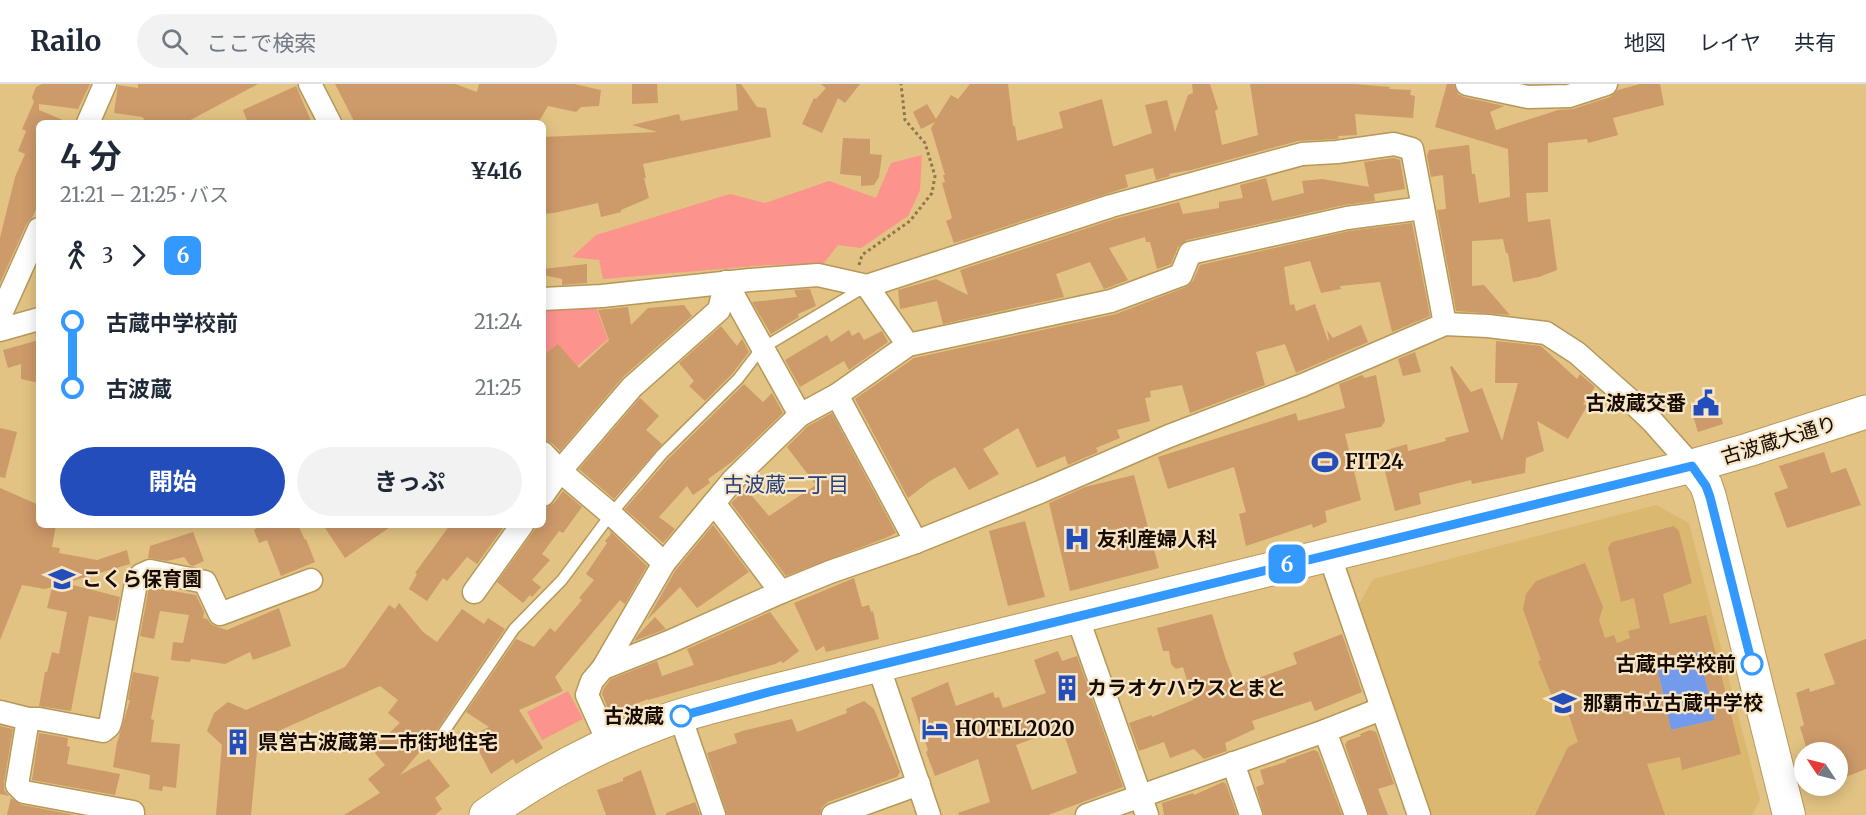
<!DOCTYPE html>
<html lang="ja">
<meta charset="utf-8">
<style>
body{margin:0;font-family:Merriweather,"Noto Sans JP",serif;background:#f2f2f3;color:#1f2937;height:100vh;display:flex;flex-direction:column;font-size:22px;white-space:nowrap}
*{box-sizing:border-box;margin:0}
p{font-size:20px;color:#747a83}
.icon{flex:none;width:33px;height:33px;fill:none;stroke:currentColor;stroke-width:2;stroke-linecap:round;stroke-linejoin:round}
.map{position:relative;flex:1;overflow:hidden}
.sheet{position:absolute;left:36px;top:36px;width:510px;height:408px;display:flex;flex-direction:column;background:#fff;border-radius:9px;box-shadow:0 3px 15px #0003}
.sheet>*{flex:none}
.badge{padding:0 12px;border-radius:9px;font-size:21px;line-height:39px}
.needle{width:39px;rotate:305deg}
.buttons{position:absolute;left:1794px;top:658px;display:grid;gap:12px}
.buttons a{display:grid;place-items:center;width:54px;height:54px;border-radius:50%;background:#fff;box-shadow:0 3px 15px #0003;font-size:30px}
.map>.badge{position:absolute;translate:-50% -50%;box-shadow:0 0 0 3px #fff}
.legs{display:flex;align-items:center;gap:9px;height:66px;padding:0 24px;font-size:20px}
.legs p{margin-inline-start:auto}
.summary{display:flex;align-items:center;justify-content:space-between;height:102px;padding:0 24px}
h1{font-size:33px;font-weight:700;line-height:45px}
.button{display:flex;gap:12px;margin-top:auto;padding:12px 24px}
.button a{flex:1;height:69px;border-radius:36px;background:#224dbb;color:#fff;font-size:24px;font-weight:700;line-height:69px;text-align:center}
.button a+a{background:#f2f2f3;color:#1f2937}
ul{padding:0 24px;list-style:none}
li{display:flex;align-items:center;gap:21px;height:66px;font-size:22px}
li i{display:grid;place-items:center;width:9px;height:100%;margin:0 8px;background:currentColor}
li i::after{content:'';width:15px;height:15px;margin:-8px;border:4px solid;border-radius:50%;background:#fff}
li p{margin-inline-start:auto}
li:first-child i{background:linear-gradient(#0000 50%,currentColor 0)}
li:last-child i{background:linear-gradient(currentColor 50%,#0000 0)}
header{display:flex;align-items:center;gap:36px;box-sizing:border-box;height:84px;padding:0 30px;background:#fff;border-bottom:2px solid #e0e1e3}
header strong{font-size:28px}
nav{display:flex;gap:33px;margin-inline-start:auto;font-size:21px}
.search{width:420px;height:54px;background:#f2f2f3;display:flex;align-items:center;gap:15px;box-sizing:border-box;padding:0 21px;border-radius:33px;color:#747a83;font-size:22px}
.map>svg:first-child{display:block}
</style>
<header>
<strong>Railo</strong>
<div class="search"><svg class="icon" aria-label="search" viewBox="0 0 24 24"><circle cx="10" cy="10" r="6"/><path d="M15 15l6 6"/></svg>ここで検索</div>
<nav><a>地図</a><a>レイヤ</a><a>共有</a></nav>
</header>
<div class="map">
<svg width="1866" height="731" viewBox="0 0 1866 731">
<rect width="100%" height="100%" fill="#e2c383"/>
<polygon fill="#dbb870" points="1656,421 1689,439 1760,716 1752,731 1431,731 1358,522 1373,495"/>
<g fill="#fc938d">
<polygon points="922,71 920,106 908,132 861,164 838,161 823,180 767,181 603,195 599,176 572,173 596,151 730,110 765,119 829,97 876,114 891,79"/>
<polygon points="594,218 608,255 543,312 543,222"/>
<polygon points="568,607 583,635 542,656 527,628"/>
</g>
<polygon fill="#749aec" points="1699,568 1715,636 1671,646 1656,579"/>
<g fill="#cd9a6a" fill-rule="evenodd">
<polygon points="42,0 90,0 78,25 39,20 39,26 70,39 39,39 39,119 32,134 27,139 0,199 0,154 15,93 25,70 18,67 26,47 22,45 34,18 32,13 36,3"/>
<polygon points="138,0 258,0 185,39 145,39 143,33 114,29 118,1 138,4"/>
<polygon points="335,0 455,0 477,8 479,0 574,0 601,6 599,22 581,23 576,28 548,22 538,39 355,39"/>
<polygon points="632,0 657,0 658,19 632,20"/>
<polygon points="736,0 741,0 757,23 766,24 771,53 643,80 646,94 644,94 649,114 621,126 621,128 601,133 598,119 554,129 543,130 543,53 657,48 632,41 679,30 681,37 738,26"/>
<polygon points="821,0 860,0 845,19 838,14 822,49 802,40 814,14 816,15 826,4"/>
<polygon points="970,0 1008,0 1013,42 1015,42 1017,57 1063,44 1059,28 1102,15 1113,62 1115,62 1152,49 1145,21 1167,16 1175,48 1188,11 1193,9 1192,0 1210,0 1218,25 1215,27 1222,61 1258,51 1250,0 1354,0 1390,3 1389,5 1411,6 1410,11 1415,12 1413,34 1355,30 1357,51 1338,52 1339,54 1336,55 1298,57 1191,86 1169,90 1170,92 1156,96 1153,84 1125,91 1128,103 954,159 946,137 952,134 942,99 945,98 943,91 945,91 931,44 935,38 921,45 913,28 927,20 936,35 951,11 958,15"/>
<polygon points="1447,0 1454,0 1458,10 1464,13 1504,22 1490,28 1496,46 1558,26 1573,25 1610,13 1618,6 1640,0 1660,0 1664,21 1613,34 1618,51 1588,59 1587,55 1548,59 1548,108 1526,109 1528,138 1550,135 1557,186 1539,193 1513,198 1508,169 1506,169 1503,155 1472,157 1472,202 1484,201 1510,231 1456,227 1437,126 1446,125 1443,91 1431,93 1427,72 1429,66 1469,61 1472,90 1475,90 1479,119 1510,113 1508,65 1435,43"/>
<polygon points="296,2 312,39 248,39 243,26"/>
<polygon points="843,54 870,55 870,70 882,71 879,93 874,101 861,102 861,92 840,90"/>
<polygon points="1393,74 1400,76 1405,105 1374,110 1375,117 1344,121 1187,156 1178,163 1171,180 1157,185 1150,158 1146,158 1145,153 1109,164 1128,196 1107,204 1104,205 1090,178 1056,190 1064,213 943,240 937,217 900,225 898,206 936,195 968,211 960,186 1115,135 1179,118 1183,130 1219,124 1219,118 1243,114 1240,101 1266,94 1272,117 1304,109 1302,97 1322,95 1369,103 1364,78"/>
<polygon points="1412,139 1430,232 1392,248 1380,198 1340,202 1341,205 1321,209 1310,177 1284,183 1290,221 1294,220 1296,227 1315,220 1328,257 1329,256 1327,246 1333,254 1361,241 1368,258 1296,289 1285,260 1256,268 1265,301 1190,329 1182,301 1150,307 1151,313 1145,314 1150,337 1117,346 1120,354 1096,364 1098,368 1068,381 1065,372 1037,384 1018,344 983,365 999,390 969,406 955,383 930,397 908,414 855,315 914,274 1116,230 1186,203 1193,197 1200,181 1349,147"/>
<polygon points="587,180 587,199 562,201 562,195 543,191 543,185"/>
<polygon points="810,205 816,222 798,230 799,233 771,250 752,218 797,213 794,206"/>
<polygon points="684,221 692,232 623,293 560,367 552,359 543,356 543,272 558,260 579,284 609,256 598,226 628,223 631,241 648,224"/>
<polygon points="721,242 737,262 742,255 749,268 732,290 705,317 689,302 694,297 679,279"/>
<polygon points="849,246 852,252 859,248 864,256 882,247 888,258 849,286 844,277 800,303 785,276 827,251 831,258"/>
<polygon points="39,256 39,299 21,295 21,280 8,284 3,266"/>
<polygon points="1496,257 1541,262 1577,295 1580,290 1595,303 1583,320 1587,322 1568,355 1537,337 1544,367 1526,374 1525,389 1472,400 1471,396 1419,409 1421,420 1395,427 1380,368 1407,360 1408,367 1446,357 1445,354 1469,348 1450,283 1452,282 1471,308 1482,304 1502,357 1518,299 1495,299"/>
<polygon points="1415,268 1421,288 1403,292 1398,275"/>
<polygon points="1362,291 1365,294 1376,291 1385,337 1381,343 1345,350 1361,416 1325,427 1327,438 1313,444 1312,440 1246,462 1239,430 1246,428 1234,383 1168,405 1158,373 1296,329 1298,337 1345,324 1339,300"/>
<polygon points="744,300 763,318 772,309 783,329 733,377 708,395 710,399 693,411 687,402 659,433 675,445 663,459 625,425 668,375"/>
<polygon points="640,314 659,332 646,346 662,360 614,415 579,385"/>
<polygon points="1716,314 1723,340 1698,348 1690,322"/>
<polygon points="832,329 896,449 888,453 786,492 731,419 746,405 769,432 816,401 787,363 808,342"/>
<polygon points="0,344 17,348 5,394 0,393"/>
<polygon points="1824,368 1831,389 1846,384 1861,421 1787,444 1774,409 1788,404 1779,382"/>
<polygon points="1134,391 1159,484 1070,507 1049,419 1085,403"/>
<polygon points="0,404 39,421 39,441 56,441 52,463 60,464 59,469 97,476 127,466 130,480 65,499 120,513 115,537 89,532 71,627 39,622 45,588 47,588 52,568 59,570 67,528 47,524 52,503 45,505 22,501 0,556"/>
<polygon points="563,407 582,423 563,449 559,447 542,470 550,476 532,496 541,503 532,513 530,511 523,519 497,498 538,441 543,441 543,426 554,419"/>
<polygon points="1025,437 1045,513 1008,522 989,447"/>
<polygon points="261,441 303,441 299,443 305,456 306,455 315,478 281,492 267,456 259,459 254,446"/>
<polygon points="323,441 393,441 345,474"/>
<polygon points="450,441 505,441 477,480 467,473 447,497 443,494 427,517 409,505 417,490 415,489"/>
<polygon points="713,441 749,488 697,524 680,503 647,536 675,487"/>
<path d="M1674,442L1679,447L1692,499L1663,510L1670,540L1706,531L1741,670L1682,686L1680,673L1647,680L1665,731H1535L1568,663L1578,658L1564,617L1555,620L1538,577L1541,576L1523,525L1526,510L1536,497L1585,479L1603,523L1599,536L1605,554L1614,551L1617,559L1630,554L1628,547L1640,544L1634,514L1621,518L1608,464L1612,458ZM1699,568L1715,636L1671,646L1656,579Z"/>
<polygon points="610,447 647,482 625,520 620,516 555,593 563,607 519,626 543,664 516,680 513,675 491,690 471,652 489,643 466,628 516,555 534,563 550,544 555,548 582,516 579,514 594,496 586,490 607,459 605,457 611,450"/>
<polygon points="193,448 204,477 193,482 190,481 184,473 167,477 148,474 150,462"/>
<polygon points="854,494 862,523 869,521 871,528 873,527 879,555 826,568 824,562 816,567 794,519"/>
<polygon points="149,503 196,511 204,528 203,534 207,535 212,541 227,546 279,524 291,562 253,576 250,568 225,580 191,575 190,578 171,576 173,558 183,559 189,531 160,527 154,555 140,552"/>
<polygon points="399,519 423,548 437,558 462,525 484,540 488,534 505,545 430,656 400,691 429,675 450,702 435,714 442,725 435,731 344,731 380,709 368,695 385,681 375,669 380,664 376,661 400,639 388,629 398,616 380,602 258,656 251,731 216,731 222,661 207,647 214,629 228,618 246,626 345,583 389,521 395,525"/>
<polygon points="770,528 799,567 783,579 781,577 775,580 648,616 648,615 610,630 602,610 604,604 611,595 657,577 662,592 694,581 687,565"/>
<polygon points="1212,530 1225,573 1236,602 1297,580 1293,569 1342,550 1362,608 1315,627 1311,617 1252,637 1255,645 1225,659 1227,667 1204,675 1194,665 1170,674 1164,658 1139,667 1129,639 1152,631 1152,633 1193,616 1183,583 1176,585 1171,580 1169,567 1163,567 1157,544"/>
<polygon points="655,533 666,545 634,557 638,551"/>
<polygon points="1866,555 1866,685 1838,696 1838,669 1808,669 1800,643 1804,641 1796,609 1809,604 1810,608 1835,600 1824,570"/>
<path d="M1058,567L1062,577L1077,572L1123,703L1048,731H959L958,729L990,718L978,675L935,692L926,668L928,666L911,614L948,598L956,622L993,608L995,614L999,613L1003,624L1046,609L1034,576ZM1062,644L1077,689L1032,706L1016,661Z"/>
<polygon points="133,588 159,593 151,635 154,636 151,658 180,660 176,704 163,702 162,707 149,705 150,691 113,683 117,659 130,616 128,616"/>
<polygon points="864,617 874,625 900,688 897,693 828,718 822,723 820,731 727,731 707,669 737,659 734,650 742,647 792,635 797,648 847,629 846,625"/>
<polygon points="0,642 13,645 4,699 4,706 9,712 0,710"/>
<polygon points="1370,646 1376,648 1394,700 1378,705 1388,731 1369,731 1345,661 1347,657 1361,652 1360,650"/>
<polygon points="39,649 68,654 67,662 70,663 67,680 120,690 115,711 32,696"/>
<polygon points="1314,666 1318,668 1342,731 1264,731 1256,703 1264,700 1260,686 1286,678 1286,676"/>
<polygon points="641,686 656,731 606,731 597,706 623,697 623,694"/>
<polygon points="1223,698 1226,700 1237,731 1164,731 1162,719 1193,709 1194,711"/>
<polygon points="11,714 22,721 75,731 7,731"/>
<polygon points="695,718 700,731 666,731 666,729"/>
</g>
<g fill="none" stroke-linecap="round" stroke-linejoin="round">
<g stroke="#b69859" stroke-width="13">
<polyline id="lane" points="437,658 514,545 562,496 611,430 662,370 738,295 761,265 863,204"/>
</g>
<g stroke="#b69859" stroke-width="25">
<g id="street">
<polyline points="310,0 330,39"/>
<polyline points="1467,0 1528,13 1569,12 1606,0"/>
<polyline points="88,39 105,0"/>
<polyline points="726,198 800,331"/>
<polyline points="867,202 908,261"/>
<polyline points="543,215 602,212 750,196 818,191 867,202 1111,122 1302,70 1337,68 1394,60 1412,65 1445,240"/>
<polyline points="0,232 39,145"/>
<polyline points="0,246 39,235"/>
<polyline points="837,311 916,458"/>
<polyline points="543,369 560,387 611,430 664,479"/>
<polyline points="543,411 560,387 632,303 719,226 726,198"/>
<polyline points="714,419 781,508"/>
<polyline points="1329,470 1419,731"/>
<polyline points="474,508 522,441"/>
<polyline points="1077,532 1147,731"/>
<polyline points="878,581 929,731"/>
<polyline points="603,584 669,558 781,508 830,488 916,458 1040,408 1169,352 1303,301 1445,240 1488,242 1546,249 1577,269 1631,317 1652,337 1692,382"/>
<polyline points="0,628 28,635 39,635 103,647 109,642 111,636 136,499 141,491 150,487 205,498 220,530 311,496"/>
<polyline points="680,632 714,731"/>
<polyline points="28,635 17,701 24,708 133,728 133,731"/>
<polyline points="1325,647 1356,731"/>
<polyline points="609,660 587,611 592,597 603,584 664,479 733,396 800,331 837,311 908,261 1111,217 1181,191 1190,169 1347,134 1423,124"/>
<polyline points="1233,679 1251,731"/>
<polyline points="833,731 919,700"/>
<polyline points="1087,731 1325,647 1381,625"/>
</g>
</g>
<g stroke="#b69859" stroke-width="34">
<polyline id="secondary" points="1692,382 1706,401 1710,413 1789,731"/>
</g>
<g stroke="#b69859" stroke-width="35">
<path id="highway" d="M486,731C539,693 597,662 659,639C694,626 732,618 769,608L1692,382L1748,366L1866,328"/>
</g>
<polyline stroke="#8f774d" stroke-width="3" stroke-dasharray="3 3" stroke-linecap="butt" points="859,181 862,171 910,137 932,109 935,92 925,59 905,36 901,0"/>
<use href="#lane" stroke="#fff" stroke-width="10"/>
<use href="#street" stroke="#fff" stroke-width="22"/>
<use href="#secondary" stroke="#fff" stroke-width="32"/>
<use href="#highway" stroke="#fff" stroke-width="33"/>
</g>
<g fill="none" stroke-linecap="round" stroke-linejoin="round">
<g stroke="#fff" stroke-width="14">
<polyline id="line-1" points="681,632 769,608 1692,382 1706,402 1710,413 1752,580"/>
</g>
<use href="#line-1" stroke="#39f" stroke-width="9"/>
</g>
<defs>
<g id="civic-bare" transform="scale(2.07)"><path d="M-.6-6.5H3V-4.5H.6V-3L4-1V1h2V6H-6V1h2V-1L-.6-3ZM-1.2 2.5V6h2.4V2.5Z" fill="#224dbb" stroke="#f6e6c7" stroke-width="2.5" paint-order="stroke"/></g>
<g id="stadium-bare" transform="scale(2.07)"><path d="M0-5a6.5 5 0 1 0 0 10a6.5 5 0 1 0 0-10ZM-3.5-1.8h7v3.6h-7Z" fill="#224dbb" stroke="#f6e6c7" stroke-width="2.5" paint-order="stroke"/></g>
<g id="hospital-bare" transform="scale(2.07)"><path d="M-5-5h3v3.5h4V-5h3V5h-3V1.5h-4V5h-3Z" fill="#224dbb" stroke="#f6e6c7" stroke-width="2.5" paint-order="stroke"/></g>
<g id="school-bare" transform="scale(2.07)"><path d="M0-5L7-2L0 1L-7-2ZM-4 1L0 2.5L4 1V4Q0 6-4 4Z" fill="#224dbb" stroke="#f6e6c7" stroke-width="2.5" paint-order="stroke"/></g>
<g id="building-bare" transform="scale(2.07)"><path d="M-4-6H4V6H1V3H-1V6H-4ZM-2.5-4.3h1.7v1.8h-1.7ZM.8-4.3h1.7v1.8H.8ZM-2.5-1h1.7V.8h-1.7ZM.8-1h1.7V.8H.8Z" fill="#224dbb" stroke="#f6e6c7" stroke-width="2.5" paint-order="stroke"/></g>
<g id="hotel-bare" transform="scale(2.07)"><path d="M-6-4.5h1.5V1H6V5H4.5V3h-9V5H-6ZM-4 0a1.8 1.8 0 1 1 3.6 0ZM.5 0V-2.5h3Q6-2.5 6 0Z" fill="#224dbb" stroke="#f6e6c7" stroke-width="2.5" paint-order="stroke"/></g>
</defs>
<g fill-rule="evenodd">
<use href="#civic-bare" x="1706" y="319"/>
<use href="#stadium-bare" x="1325" y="378"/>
<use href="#hospital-bare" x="1077" y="455"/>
<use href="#school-bare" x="62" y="495"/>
<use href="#building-bare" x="1067" y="604"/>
<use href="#school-bare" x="1563" y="619"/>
<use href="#hotel-bare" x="935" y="645"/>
<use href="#building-bare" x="238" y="658"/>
</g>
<g fill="#fff" stroke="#39f" stroke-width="3">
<circle cx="1752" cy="580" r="10"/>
<circle cx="681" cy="632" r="10"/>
</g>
<g text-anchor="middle" stroke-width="4.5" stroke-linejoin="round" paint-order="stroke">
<g font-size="20" font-weight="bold" fill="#180c00" stroke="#f6e6c7" text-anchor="start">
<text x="1686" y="326" text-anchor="end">古波蔵交番</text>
<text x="1345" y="385">FIT24</text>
<text x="1097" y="462">友利産婦人科</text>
<text x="82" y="502">こくら保育園</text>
<text x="1087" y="611">カラオケハウスとまと</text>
<text x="1583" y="626">那覇市立古蔵中学校</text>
<text x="955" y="652">HOTEL2020</text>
<text x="258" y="665">県営古波蔵第二市街地住宅</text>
</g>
<g font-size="20" fill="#180c00" stroke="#f6e6c7">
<text transform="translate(1779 356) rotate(-17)" y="7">古波蔵大通り</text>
</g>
<g font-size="20" font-weight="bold" fill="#180c00" stroke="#f6e6c7" text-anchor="end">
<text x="1736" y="587">古蔵中学校前</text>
<text x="664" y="639">古波蔵</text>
</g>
<g font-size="21" fill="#274078" stroke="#f6e6c7">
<text x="786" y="408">古波蔵二丁目</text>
</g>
</g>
</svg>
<div class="buttons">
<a><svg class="needle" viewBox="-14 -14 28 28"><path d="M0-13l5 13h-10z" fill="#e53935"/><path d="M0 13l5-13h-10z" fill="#747a83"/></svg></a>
</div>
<b class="badge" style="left:1287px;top:480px;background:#39f;color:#fff">6</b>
<section class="sheet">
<div class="summary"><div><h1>4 分</h1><p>21:21 – 21:25 · バス</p></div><b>¥416</b></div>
<div class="legs"><svg class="icon" aria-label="walk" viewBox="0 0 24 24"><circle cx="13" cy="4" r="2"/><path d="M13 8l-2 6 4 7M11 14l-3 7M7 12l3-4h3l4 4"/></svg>3<svg class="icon" aria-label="forward" viewBox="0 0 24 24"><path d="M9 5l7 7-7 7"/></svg><b class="badge" style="background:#39f;color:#fff">6</b></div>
<ul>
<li><i style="color:#39f"></i><b>古蔵中学校前</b><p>21:24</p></li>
<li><i style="color:#39f"></i><b>古波蔵</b><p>21:25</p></li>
</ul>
<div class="button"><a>開始</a><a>きっぷ</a></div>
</section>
</div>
